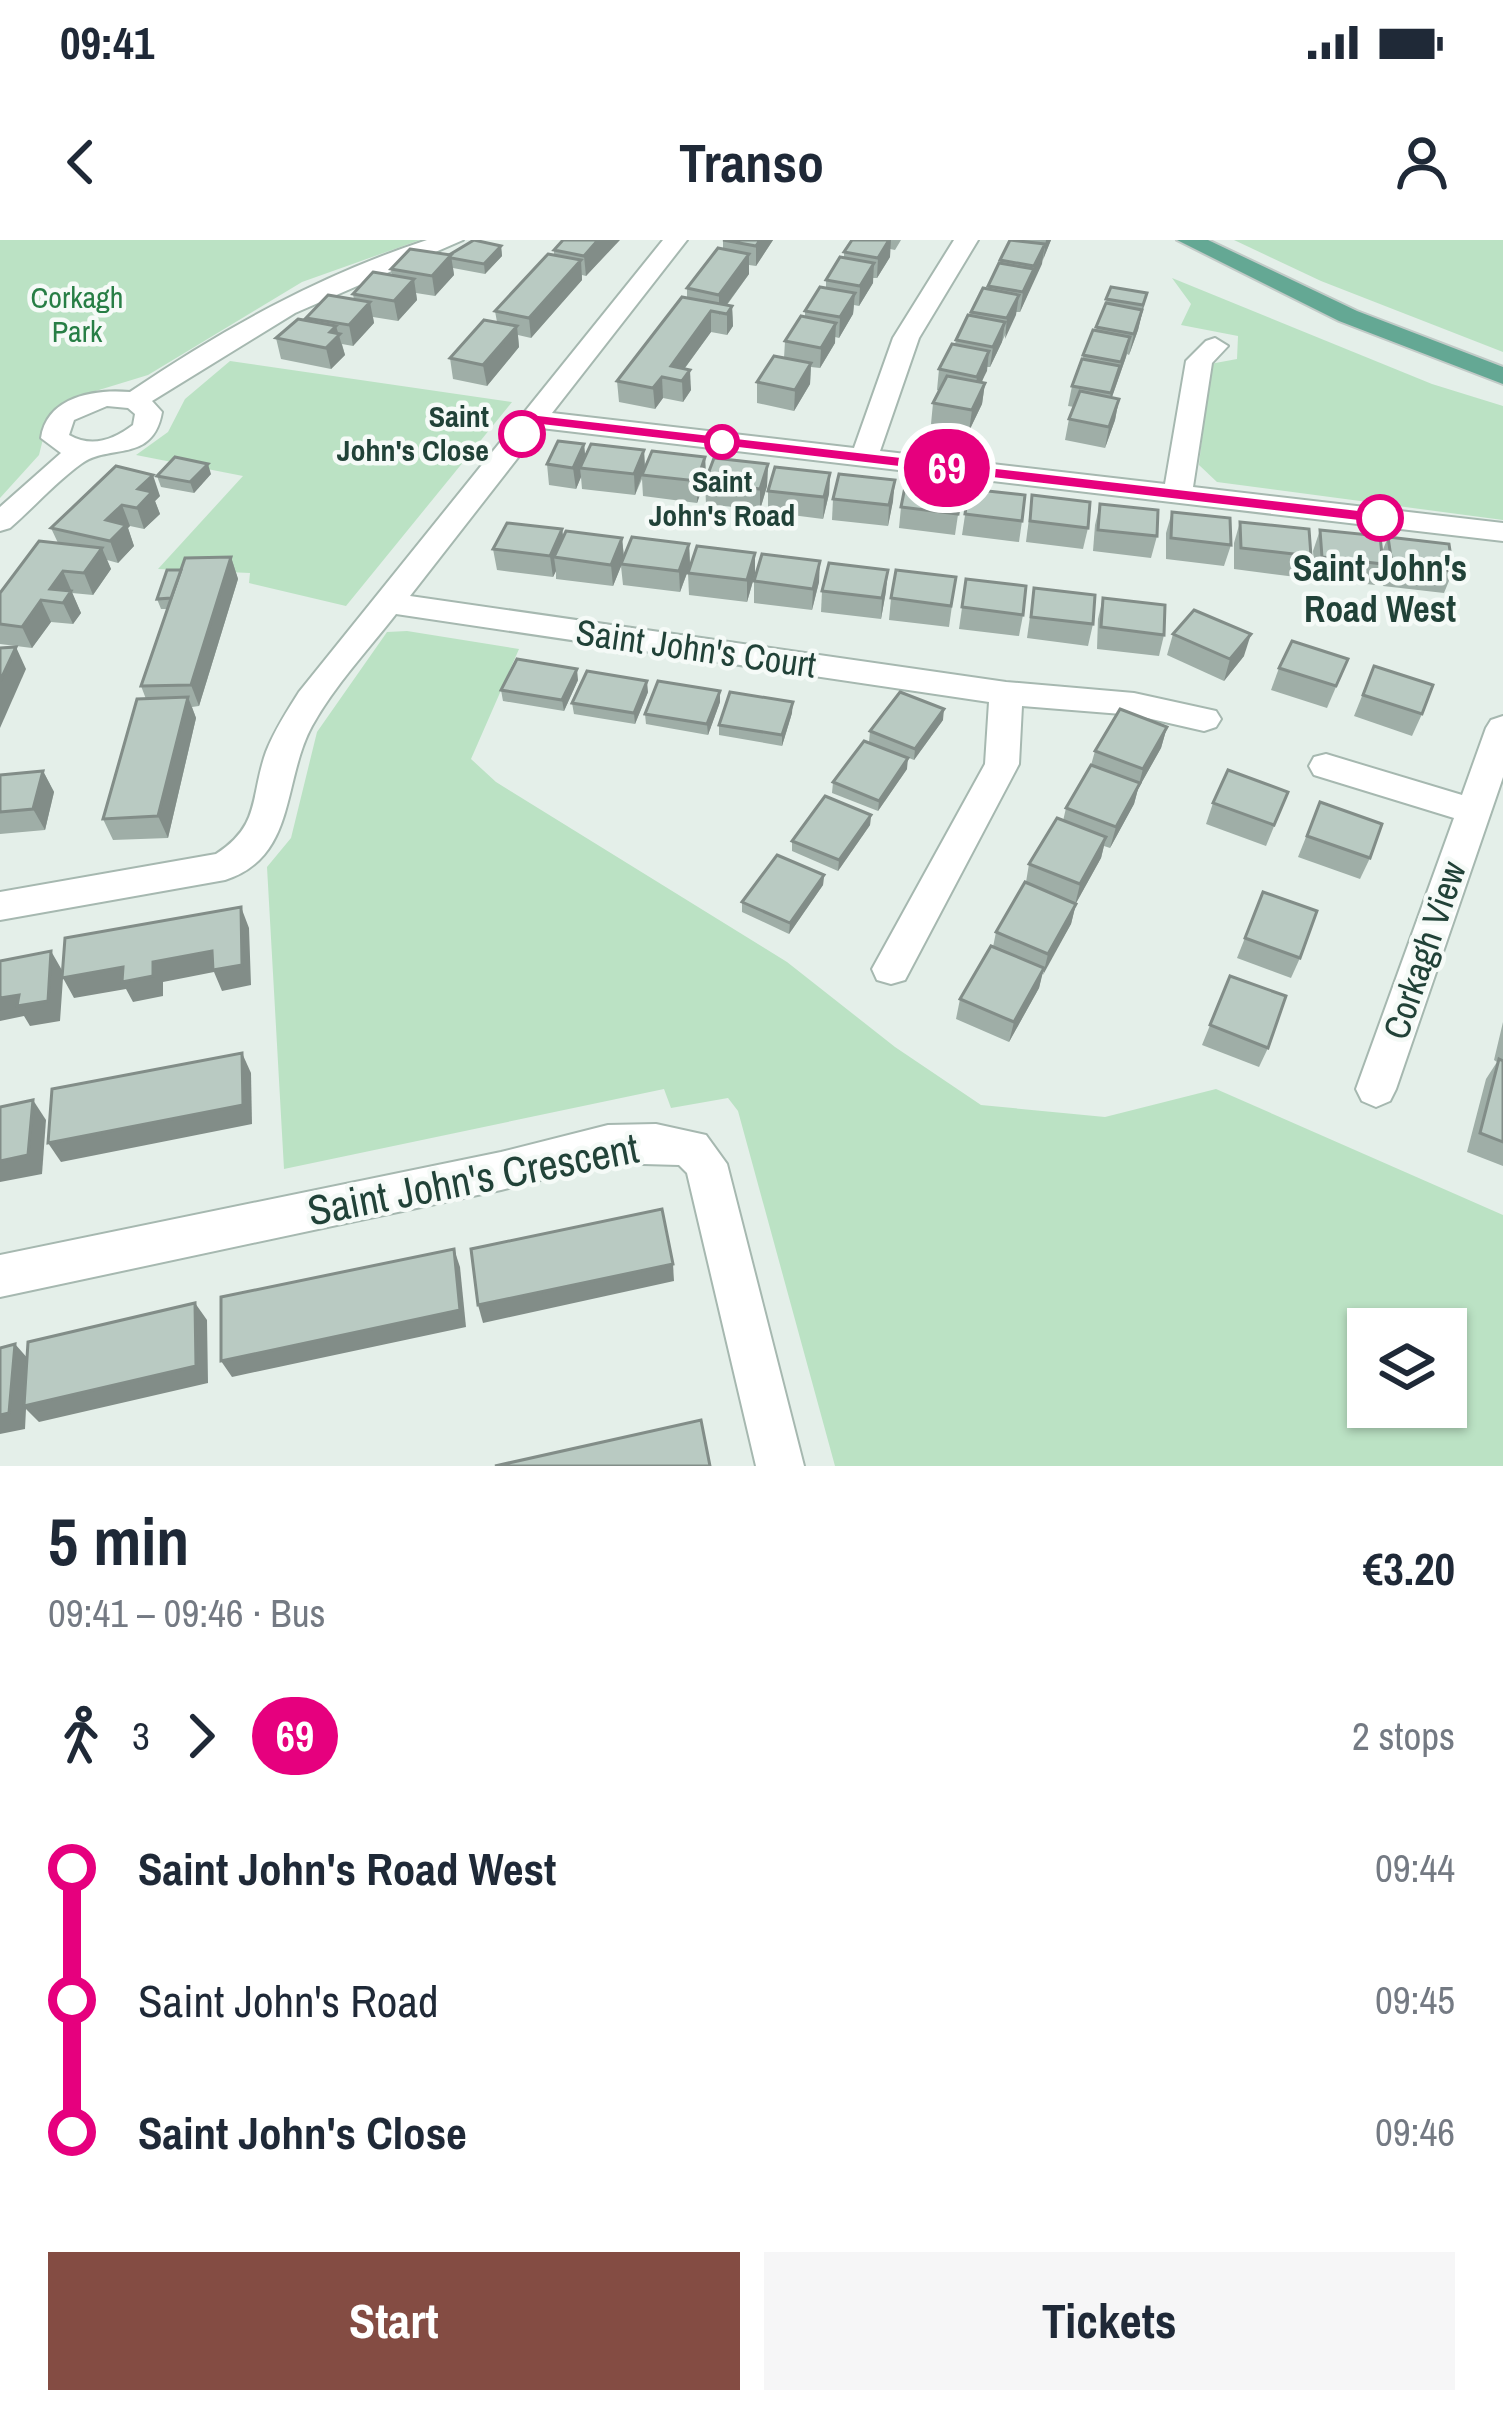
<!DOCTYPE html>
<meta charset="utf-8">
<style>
body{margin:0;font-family:"Archivo Narrow",sans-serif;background:#f6f6f7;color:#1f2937;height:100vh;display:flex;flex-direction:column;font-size:45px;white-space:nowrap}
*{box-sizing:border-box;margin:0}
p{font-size:39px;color:#747a83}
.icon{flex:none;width:66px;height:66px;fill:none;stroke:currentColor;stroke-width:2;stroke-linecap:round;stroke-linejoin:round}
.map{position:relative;height:1226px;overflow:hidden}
.panel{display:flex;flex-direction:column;background:#fff;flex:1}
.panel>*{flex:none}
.badge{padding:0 24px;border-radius:39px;font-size:42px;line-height:78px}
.buttons{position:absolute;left:1347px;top:1068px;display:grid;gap:24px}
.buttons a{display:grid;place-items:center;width:120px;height:120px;border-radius:0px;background:#fff;box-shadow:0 3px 9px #0004;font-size:60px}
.map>.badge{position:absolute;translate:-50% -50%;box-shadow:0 0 0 6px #fff}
.legs{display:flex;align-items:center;gap:18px;height:132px;padding:0 48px;font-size:39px}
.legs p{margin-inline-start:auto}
.headline{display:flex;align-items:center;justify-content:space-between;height:204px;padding:0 48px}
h1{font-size:66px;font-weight:700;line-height:90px}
.primary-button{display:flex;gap:24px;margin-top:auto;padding:24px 48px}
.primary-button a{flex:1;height:138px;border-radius:0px;background:#844c43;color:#fff;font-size:48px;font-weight:700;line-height:138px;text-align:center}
.primary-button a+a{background:#f6f6f7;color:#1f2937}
ul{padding:0 48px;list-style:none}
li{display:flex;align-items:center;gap:42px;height:132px;font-size:45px}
li i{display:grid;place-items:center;width:18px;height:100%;margin:0 15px;background:currentColor}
li i::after{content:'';width:30px;height:30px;margin:-15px;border:9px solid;border-radius:50%;background:#fff}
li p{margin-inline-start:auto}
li:first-child i{background:linear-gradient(#0000 50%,currentColor 0)}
li:last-child i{background:linear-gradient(currentColor 50%,#0000 0)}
.status{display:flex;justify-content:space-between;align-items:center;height:84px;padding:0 60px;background:#fff;direction:ltr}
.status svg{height:33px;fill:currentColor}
header{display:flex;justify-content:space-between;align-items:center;height:156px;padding:0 48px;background:#fff;font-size:54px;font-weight:700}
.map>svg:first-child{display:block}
</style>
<div class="status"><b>09:41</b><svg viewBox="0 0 49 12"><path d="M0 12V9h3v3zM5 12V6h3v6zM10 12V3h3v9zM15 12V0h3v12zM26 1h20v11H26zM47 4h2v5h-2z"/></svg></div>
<header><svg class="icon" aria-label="back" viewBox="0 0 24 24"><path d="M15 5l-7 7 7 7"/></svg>Transo<svg class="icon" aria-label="person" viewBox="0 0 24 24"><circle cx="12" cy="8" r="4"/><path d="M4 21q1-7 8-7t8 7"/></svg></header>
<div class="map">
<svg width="1503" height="1226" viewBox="0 0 1503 1226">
<rect width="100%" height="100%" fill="#e4efe9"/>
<g fill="#bbe2c4" fill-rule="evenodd">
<polygon points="0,0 420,0 302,42 148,135 76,157 44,195 39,215 0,258"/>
<polygon points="1234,0 1503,0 1503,112 1321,41"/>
<polygon points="1172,38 1432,144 1503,166 1503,280 1217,242 1199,225 1210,124 1237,119 1238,96 1181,85 1191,64"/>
<polygon points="230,121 512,162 346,366 249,343 250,333 158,329 243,236 136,215 168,192 185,159"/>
<path d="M407,391L519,409L471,519L496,542L787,722L895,807L981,865L1105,877L1216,849L1503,975V1226H835L738,871L728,858L671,868L664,849L284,929L267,627L291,598L317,492L387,392ZM1368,1089H1446V1167H1368Z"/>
</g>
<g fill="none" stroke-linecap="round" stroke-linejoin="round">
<g stroke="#a6b8b0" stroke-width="4">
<g id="minor">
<path d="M427,0H463L295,73L152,161L162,172C153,224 109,203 81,224C56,242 34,267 10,288L0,291V267L61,213L41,198C47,156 95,149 130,152C223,89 320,35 427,0ZM107,166L128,168L135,174L133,185C113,200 92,208 69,195L74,180Z"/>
<path d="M663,0H687L552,173L854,208L893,98L954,0H978L919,98L880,211L1165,244L1186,121L1206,101L1215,98L1228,106L1212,123L1193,247L1503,283V301L541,188L410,356L1006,442L1134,453L1216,471L1221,479L1216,487L1204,491L1134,475L1022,466L1019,524L905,740L891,744L877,740L872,729L985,524L989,462L396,374C368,410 334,446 312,486C282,541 297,617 225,640L0,680V652L216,614C261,585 250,557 266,512C274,491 287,471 299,452Z"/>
<polygon points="1503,476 1503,537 1396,849 1390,861 1376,867 1362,861 1356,849 1454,578 1314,535 1309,526 1314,517 1326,514 1462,555 1486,488 1491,480"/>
<polygon points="656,884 706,895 727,924 804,1226 756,1226 687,933 679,925 608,923 501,950 0,1057 0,1015 501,912 608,885"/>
</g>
</g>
<g stroke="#c1cac7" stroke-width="4">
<polygon id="major" points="1177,0 1208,0 1357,71 1503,127 1503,144 1339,81"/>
</g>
<use href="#minor" fill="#fff" fill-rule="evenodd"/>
<use href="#major" fill="#64a894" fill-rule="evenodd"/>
</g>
<g fill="#9faea7">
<polygon points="723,0 773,0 756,26 749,25 749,34 727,65 732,66 733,86 727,95 711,92 685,128 691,150 683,162 663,158 655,169 619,162 617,141 687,58 687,48 723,9"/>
<polygon points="852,0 901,0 895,10 890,9 890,17 877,38 873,38 873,43 859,66 854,65 853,74 839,98 835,97 835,103 820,128 811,127 810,144 794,171 757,163 757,142 784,118 785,101 805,77 805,71 826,48 826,40 844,18 844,12"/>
<polygon points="1010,0 1051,0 1020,72 1016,72 990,127 987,127 982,142 985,143 982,164 969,191 931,184 933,163 939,151 937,150 939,129 955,104 956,100 971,72 987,49"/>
<polygon points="501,6 502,16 485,34 453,28 454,35 435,56 416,53 417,60 398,81 373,77 374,83 353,106 342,104 345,115 331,129 281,119 276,98 307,81 306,78 354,60 353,54 392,36 391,29 449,15"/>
<polygon points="613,6 586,36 582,35 582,40 531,98 518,95 519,107 487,146 453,139 450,118 497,82 495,71 554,15 554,10"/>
<polygon points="1111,47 1147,53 1138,90 1129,115 1127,114 1112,157 1119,159 1115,180 1105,208 1065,200 1069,179 1074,167 1068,166 1072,146 1093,90 1096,90"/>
<polygon points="584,204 585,216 644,210 645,228 705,217 706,238 697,263 643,256 642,239 635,255 582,249 581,237 576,249 549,245 547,224"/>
<polygon points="768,224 767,246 760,270 706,264 705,242"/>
<polygon points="116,226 160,256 155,261 160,274 144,289 130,286 128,288 134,306 118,323 107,320 111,329 93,355 72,353 81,373 73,384 51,382 32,408 0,404 0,353 58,303 51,288"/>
<polygon points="830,233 829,254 823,279 768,272 768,251"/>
<polygon points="211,234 194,253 161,247 157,236"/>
<polygon points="962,248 955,295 899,288 901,267"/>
<polygon points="969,249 1022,281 1019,302 962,295"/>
<polygon points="1032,255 1088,288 1083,309 1026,302"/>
<polygon points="833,259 893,261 888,286 832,280"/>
<polygon points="1100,264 1157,296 1151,318 1093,311 1095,285"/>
<polygon points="1172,272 1231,305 1224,326 1166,319 1166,293"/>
<polygon points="1240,282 1311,316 1304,338 1234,329 1234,303"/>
<polygon points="562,289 563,296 622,298 624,317 689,304 690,325 680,352 623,345 621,326 613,346 556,339 556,331 553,337 497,330 493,309"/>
<polygon points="1320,290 1382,312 1388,297 1453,331 1444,353 1383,346 1381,330 1375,345 1315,338 1313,311"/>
<polygon points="755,313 755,334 747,362 689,355 688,333"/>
<polygon points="231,317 238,339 199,466 192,467 196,478 168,598 113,600 103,579 146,459 141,446 167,369 161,369 157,359 181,330"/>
<polygon points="956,337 949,387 889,380 891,358"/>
<polygon points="966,339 1023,375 1019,396 959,389"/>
<polygon points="754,341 819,342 812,370 754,363"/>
<polygon points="1034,348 1093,384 1088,406 1027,398"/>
<polygon points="822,351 886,351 881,379 821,372"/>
<polygon points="1103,358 1164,395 1159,416 1097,409 1098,379"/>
<polygon points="1173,394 1244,416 1224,441 1167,415"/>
<polygon points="1348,419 1327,468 1271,450 1279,428"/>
<polygon points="1374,426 1422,474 1412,496 1354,476"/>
<polygon points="578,440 564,471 503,461 501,450"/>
<polygon points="648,452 635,484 574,474 572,463"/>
<polygon points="720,462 708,495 646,484 645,474"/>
<polygon points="792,473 782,506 719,495 719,485"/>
<polygon points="943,480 914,520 869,502 870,491"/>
<polygon points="1167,487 1161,508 1138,549 1134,564 1110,608 1104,606 1101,618 1076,663 1071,684 1042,734 1039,748 1009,802 956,779 960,759 993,707 996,692 1026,642 1029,624 1063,581 1066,568 1091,525 1095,511"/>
<polygon points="907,529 878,571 832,553 833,542"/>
<polygon points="43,531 54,552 45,590 0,594 0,535"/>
<polygon points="1288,552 1266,606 1206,584 1213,563"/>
<polygon points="1320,562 1370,618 1360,639 1298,617"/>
<polygon points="871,575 870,585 838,631 792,611 792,601"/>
<polygon points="824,635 823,645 789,694 742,672 742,662"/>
<polygon points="1263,652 1300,718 1291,738 1237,718"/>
<polygon points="1230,736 1268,808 1259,827 1202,805"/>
<polygon points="1503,782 1503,926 1467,912 1486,839 1497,822 1494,820"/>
</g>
<g fill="#828d88">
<polygon points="598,0 620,0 586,36 584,16"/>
<polygon points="760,0 773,0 756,26 756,6"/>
<polygon points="889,0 891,0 890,17 877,38 878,18"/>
<polygon points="1046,0 1051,0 1043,20"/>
<polygon points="1045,4 1042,24 1020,72 1023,52"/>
<polygon points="501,6 502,16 485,34 484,24"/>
<polygon points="749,14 749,34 719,75 719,55"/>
<polygon points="451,15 454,35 435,56 432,36"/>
<polygon points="581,20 582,40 531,98 529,78"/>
<polygon points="874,23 873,43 859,66 860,46"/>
<polygon points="414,39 417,60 398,81 394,61"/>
<polygon points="855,53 853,74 839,98 840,77"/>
<polygon points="1147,53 1138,90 1129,115 1134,94"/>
<polygon points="1019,55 1016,75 1005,99 1007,78"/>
<polygon points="370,62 374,83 353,106 349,85"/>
<polygon points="732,66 733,86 727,95 727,74"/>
<polygon points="711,71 711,92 676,140 671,126"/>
<polygon points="1005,82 1002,102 990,127 993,107"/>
<polygon points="836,83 835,103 820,128 821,108"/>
<polygon points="336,86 345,115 331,129 326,108 330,92"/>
<polygon points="517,86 519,107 487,146 483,125"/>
<polygon points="1130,97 1126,117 1106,174 1111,153"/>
<polygon points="989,111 987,131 974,157 977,137"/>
<polygon points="811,123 810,144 794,171 795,150"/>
<polygon points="690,130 691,150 683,162 682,141"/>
<polygon points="662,137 663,158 655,169 653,148"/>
<polygon points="985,143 982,164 969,191 972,170"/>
<polygon points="1119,159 1115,180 1105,208 1109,187"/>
<polygon points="584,204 586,225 580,228 581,237 576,249 573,228"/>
<polygon points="644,210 645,231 642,235 635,255 634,234"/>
<polygon points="705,217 706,238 697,263 697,241"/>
<polygon points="208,224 211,234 194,253 190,242"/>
<polygon points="768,224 767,246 760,270 760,249"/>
<polygon points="830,233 829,254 823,279 824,257"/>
<polygon points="153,235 160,256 155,261 160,274 144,289 137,268 138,249"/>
<polygon points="895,240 893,261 888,286 889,265"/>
<polygon points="122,265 130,286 128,288 134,306 118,323 110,301 106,280"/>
<polygon points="562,289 565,310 554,317 556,331 553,337 550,316"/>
<polygon points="622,298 624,319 613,346 611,325"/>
<polygon points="689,304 690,325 680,352 679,331"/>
<polygon points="102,308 111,329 93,355 84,333"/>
<polygon points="755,313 755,334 747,362 747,340"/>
<polygon points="231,317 238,339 199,466 191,445"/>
<polygon points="820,321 819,342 812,370 813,349"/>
<polygon points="888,330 886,351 881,379 882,358"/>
<polygon points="63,331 81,373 73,384 63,363 50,349"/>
<polygon points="41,360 51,382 32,408 22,387"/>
<polygon points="1251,394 1244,416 1224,441 1230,419"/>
<polygon points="16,407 26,429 0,488 0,441"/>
<polygon points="577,429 578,440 564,471 562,460"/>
<polygon points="647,441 648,452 635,484 634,473"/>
<polygon points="720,451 720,462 708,495 707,484"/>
<polygon points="188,457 196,478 168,598 158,576"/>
<polygon points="793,462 792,473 782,506 782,495"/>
<polygon points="944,469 943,480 914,520 915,509"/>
<polygon points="1167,487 1161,508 1138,549 1134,564 1110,608 1116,587 1139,544 1143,529"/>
<polygon points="908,518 907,529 878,571 879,561"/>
<polygon points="43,531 54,552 45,590 33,569"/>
<polygon points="871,575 870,585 838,631 839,620"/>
<polygon points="1106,597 1101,618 1075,665 1080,644"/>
<polygon points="824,635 823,645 789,694 790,683"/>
<polygon points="1076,664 1071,684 1043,735 1048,714"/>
<polygon points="241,667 249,688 251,745 222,751 214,732 163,742 163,756 133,762 126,749 74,758 63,738 60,781 30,786 24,776 0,781 0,758 51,711 63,732 153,722"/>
<polygon points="1044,728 1039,748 1009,802 1014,782"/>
<polygon points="242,813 251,833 252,884 61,922 48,903"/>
<polygon points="33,860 46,880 42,934 0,942 0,921"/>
<polygon points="454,1009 460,1027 466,1087 232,1137 221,1121"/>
<polygon points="673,1024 674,1041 483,1083 478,1065"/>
<polygon points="195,1063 207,1080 208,1143 39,1182 26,1169 25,1189 0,1194 0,1175 15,1104 30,1121"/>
</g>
<g fill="#b9cac2" stroke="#828d88" stroke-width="3">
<polygon points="474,0 501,6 484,24 451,18 449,15"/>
<polygon points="563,0 598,0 584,16 554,10"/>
<polygon points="723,0 760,0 756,6"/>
<polygon points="852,0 889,0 878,18 844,12"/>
<polygon points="1010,0 1045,4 1034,26 1000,20"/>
<polygon points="718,8 749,14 719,55 687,48"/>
<polygon points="410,9 451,15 432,36 391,29"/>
<polygon points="548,14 581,20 529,78 495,71"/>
<polygon points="840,17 874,23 860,46 826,40"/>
<polygon points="999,23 1034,29 1023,52 988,46"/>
<polygon points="373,32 414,39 394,61 353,54"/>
<polygon points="820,47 855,53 840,77 805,71"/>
<polygon points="1111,47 1147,53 1143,65 1106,59"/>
<polygon points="983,48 1019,55 1007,78 971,72"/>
<polygon points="328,55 370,62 349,85 306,78"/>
<polygon points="682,57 732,66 727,74 711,71 671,126 690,130 682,141 662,137 653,148 617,141"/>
<polygon points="1106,63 1142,70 1134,94 1096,87"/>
<polygon points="968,75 1005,82 993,107 956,100"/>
<polygon points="801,76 836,83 821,108 785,101"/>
<polygon points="298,79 336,86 330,92 340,94 326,108 276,98"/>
<polygon points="484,80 517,86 483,125 450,118"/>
<polygon points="1093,90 1130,97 1121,122 1083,115"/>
<polygon points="952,104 989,111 977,137 939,129"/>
<polygon points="774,116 811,123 795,150 757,142"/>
<polygon points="1082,119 1120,126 1111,153 1072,146"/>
<polygon points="947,136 985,143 972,170 933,163"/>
<polygon points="1080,151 1119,159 1109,187 1069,179"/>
<polygon points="558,201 584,204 573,228 547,224"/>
<polygon points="591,204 644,210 634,234 580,228"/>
<polygon points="652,211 705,217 697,241 642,235"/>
<polygon points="175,217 208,224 190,242 157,236"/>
<polygon points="714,218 768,224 760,249 705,242"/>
<polygon points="116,226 153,235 138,249 152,252 137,268 122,265 106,280 126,285 110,301 51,288"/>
<polygon points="775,227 830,233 824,257 768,251"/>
<polygon points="839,234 895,240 889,265 833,259"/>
<polygon points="906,242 962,248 958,274 901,267"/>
<polygon points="969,249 1025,255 1022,281 965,274"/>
<polygon points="1032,255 1090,262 1088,288 1030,281"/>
<polygon points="1100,264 1158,270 1157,296 1098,290"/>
<polygon points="1172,272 1230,278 1231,305 1171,298"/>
<polygon points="1240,282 1309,289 1311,316 1241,308"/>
<polygon points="507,283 562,289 550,316 493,309"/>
<polygon points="1320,290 1380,296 1383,324 1322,317"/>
<polygon points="566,291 622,298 611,325 554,317"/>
<polygon points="632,297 689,304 679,331 621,324"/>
<polygon points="1388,297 1449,304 1453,331 1392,324"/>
<polygon points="39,301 102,308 84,333 63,331 50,349 71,351 63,363 41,360 22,387 0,384 0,353"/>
<polygon points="697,306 755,313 747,340 688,333"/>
<polygon points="762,314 820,321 813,349 754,341"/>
<polygon points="231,317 191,445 141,446 185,318"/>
<polygon points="829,323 888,330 882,358 822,351"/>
<polygon points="167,330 181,330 171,358 157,359"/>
<polygon points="896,330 956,337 951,366 891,358"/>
<polygon points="966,339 1026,346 1023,375 962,367"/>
<polygon points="1034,348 1095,355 1093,384 1031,377"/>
<polygon points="1103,358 1165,365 1164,395 1101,387"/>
<polygon points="1194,370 1251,394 1230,419 1173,394"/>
<polygon points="1292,401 1348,419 1336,446 1279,428"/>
<polygon points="16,407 0,441 0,408"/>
<polygon points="517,419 577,429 562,460 501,450"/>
<polygon points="1374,426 1433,445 1422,474 1363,455"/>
<polygon points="587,431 647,441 634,473 572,463"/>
<polygon points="658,441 720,451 707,484 645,474"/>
<polygon points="730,452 793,462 782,495 719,485"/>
<polygon points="900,452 944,469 915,509 870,491"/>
<polygon points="188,457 158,576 103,579 137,459"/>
<polygon points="1120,469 1167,487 1143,529 1095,511"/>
<polygon points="864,501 908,518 879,561 833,542"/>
<polygon points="1091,525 1140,543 1116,587 1066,568"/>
<polygon points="1228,530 1288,552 1274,585 1213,563"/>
<polygon points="43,531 33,569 0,572 0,535"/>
<polygon points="825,556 871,575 839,620 792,601"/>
<polygon points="1320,562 1382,584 1370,618 1307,596"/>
<polygon points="1057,578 1106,597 1080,644 1029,624"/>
<polygon points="777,615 824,635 790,683 742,662"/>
<polygon points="1025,642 1076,664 1048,714 996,692"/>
<polygon points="1263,652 1317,671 1300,718 1245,698"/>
<polygon points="241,667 242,725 213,730 212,711 153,722 153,736 122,742 123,727 62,738 65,698"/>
<polygon points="991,706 1044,728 1014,782 960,759"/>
<polygon points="51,711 48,761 17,766 19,755 0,758 0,721"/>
<polygon points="1230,736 1286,756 1268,808 1210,785"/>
<polygon points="242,813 243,865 48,903 52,849"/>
<polygon points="1499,819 1503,821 1503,902 1480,893"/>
<polygon points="33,860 28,915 0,921 0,867"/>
<polygon points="662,969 673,1024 478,1065 471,1009"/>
<polygon points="454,1009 460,1070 221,1121 221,1057"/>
<polygon points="195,1063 196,1126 24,1166 28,1102"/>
<polygon points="15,1104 9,1173 0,1175 0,1108"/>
<polygon points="701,1180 710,1226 495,1226"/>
</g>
<polygon fill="#e6007e" stroke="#fff" stroke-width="3" points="534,174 1380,272 1389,278 1380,284 538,185 528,198 516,198 516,190"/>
<g fill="#fff" stroke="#e6007e" stroke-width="6">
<circle cx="522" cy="194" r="21"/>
<circle cx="722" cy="202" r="15"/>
<circle cx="1380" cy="278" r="21"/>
</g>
<g text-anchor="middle" stroke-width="9" stroke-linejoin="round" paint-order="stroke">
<g font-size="30" fill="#277e45" stroke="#f5faf7">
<text x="77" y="68">Corkagh<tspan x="77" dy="34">Park</tspan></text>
</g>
<g font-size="30" font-weight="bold" fill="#214238" stroke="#f5faf7" text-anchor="end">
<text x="489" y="187">Saint<tspan x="489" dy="34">John's Close</tspan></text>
<text x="722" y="252" text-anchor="middle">Saint<tspan x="722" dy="34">John's Road</tspan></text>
</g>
<g font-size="36" font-weight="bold" fill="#214238" stroke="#f5faf7">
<text x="1380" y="341">Saint John's<tspan x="1380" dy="41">Road West</tspan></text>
</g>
<g font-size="36" fill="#214238" stroke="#f5faf7">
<text transform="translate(696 408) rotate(8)" y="13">Saint John's Court</text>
<text transform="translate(1424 710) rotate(-71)" y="13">Corkagh View</text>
</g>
<g font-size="42" fill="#214238" stroke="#f5faf7">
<text transform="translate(473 939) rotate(-11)" y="15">Saint John's Crescent</text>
</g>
</g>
</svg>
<div class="buttons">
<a><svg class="icon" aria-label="layers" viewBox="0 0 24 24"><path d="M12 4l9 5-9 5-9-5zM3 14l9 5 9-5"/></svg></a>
</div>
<b class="badge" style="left:947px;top:228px;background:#e6007e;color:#fff">69</b>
</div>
<section class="panel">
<div class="headline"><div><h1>5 min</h1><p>09:41 – 09:46 · Bus</p></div><b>€3.20</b></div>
<div class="legs"><svg class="icon" aria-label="walk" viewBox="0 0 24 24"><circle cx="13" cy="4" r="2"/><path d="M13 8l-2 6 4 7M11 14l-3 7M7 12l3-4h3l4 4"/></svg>3<svg class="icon" aria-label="forward" viewBox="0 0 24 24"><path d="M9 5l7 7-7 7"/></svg><b class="badge" style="background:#e6007e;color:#fff">69</b><p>2 stops</p></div>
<ul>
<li><i style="color:#e6007e"></i><b>Saint John's Road West</b><p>09:44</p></li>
<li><i style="color:#e6007e"></i><span>Saint John's Road</span><p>09:45</p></li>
<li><i style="color:#e6007e"></i><b>Saint John's Close</b><p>09:46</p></li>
</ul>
<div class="primary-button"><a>Start</a><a>Tickets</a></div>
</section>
